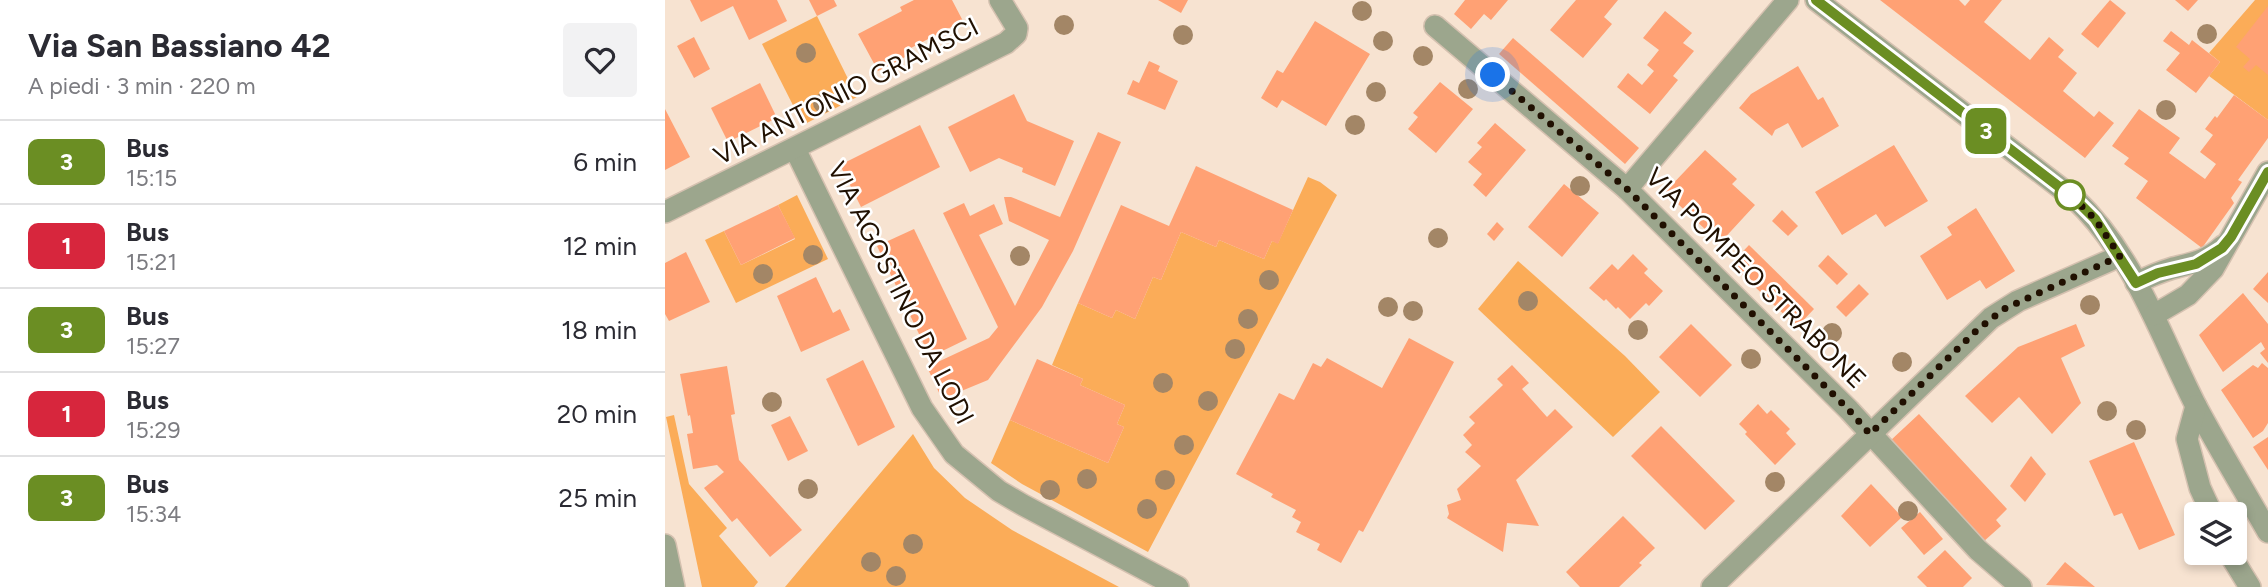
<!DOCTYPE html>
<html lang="it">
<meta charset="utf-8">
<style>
body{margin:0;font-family:Figtree,sans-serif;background:#f2f2f3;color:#2b2b33;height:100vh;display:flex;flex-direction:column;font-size:26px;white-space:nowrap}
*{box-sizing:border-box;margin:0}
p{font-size:23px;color:#7c7c81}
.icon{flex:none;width:38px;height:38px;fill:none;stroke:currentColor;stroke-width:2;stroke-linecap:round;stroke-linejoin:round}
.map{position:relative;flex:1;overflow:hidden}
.drawer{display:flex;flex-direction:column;background:#fff;width:665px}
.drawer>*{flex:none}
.badge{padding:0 14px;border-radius:10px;font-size:24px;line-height:46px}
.tools{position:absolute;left:1519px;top:502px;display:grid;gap:14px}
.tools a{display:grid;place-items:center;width:63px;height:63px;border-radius:7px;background:#fff;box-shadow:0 4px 10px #0003;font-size:35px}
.you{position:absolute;width:35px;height:35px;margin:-18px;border:5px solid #fff;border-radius:50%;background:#1a73e8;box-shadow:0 0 0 10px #1a73e833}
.map>.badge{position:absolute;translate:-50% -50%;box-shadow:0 0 0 4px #fff}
.round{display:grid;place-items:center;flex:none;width:74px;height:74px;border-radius:7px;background:#f2f2f3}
.summary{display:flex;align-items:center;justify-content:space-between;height:119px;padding:0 28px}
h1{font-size:33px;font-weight:700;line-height:52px}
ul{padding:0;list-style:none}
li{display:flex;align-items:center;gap:21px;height:84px;padding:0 28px;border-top:2px solid #e1e1e2}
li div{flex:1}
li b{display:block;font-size:26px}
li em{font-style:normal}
li .badge{min-width:77px;font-weight:700;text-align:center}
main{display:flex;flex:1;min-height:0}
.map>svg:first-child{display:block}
</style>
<main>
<section class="drawer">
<div class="summary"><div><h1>Via San Bassiano 42</h1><p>A piedi · 3 min · 220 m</p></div><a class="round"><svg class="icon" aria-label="heart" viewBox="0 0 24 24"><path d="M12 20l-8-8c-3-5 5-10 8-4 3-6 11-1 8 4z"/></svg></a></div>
<ul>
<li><span class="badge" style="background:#6b8e23;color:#fff">3</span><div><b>Bus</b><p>15:15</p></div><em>6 min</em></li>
<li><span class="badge" style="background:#d7263d;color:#fff">1</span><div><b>Bus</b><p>15:21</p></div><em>12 min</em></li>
<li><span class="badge" style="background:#6b8e23;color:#fff">3</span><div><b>Bus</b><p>15:27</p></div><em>18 min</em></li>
<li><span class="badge" style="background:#d7263d;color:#fff">1</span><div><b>Bus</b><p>15:29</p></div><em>20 min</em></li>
<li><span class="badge" style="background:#6b8e23;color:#fff">3</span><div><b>Bus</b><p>15:34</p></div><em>25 min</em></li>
</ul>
</section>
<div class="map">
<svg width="1603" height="587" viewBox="0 0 1603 587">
<rect width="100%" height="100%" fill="#f7e3d1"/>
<g fill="#fbac58">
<polygon points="1590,0 1603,0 1603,120 1544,76 1555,62 1544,53"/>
<polygon points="152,16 192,97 138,125 97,44"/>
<polygon points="643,177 655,182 672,195 483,552 357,484 326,463 345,420 443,463 459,427 452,424 460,405 415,385 418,379 387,365 413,303 447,318 451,310 470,319 488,277 496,280 516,232 551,247 554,240 599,259 607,241 613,243"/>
<polygon points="132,195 163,259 71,303 40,240 59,231 76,265 130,239 113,205"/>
<polygon points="853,261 960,356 995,392 948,437 813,309"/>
<polygon points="9,415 24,484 62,528 54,536 93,582 89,587 37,587 1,417"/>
<polygon points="248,434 269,468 300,498 347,530 454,587 120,587"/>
</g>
<g fill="#ffa174">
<polygon points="25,0 112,0 122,21 84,40 68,6 36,22"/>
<polygon points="144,0 169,0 172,6 152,16"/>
<polygon points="249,0 287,0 298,21 244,49 246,54 213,71 193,34 237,11 235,7"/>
<polygon points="493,0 523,0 516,13"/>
<polygon points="800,0 843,0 826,20 819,14 806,29 789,14"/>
<polygon points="911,0 953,0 939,17 947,24 918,58 885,30"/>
<polygon points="1215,0 1294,0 1300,6 1305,0 1337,0 1319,22 1365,60 1384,37 1399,50 1393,57 1412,73 1398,91 1429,117 1434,111 1449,123 1420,158"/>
<polygon points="1445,0 1461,13 1433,48 1416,34"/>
<polygon points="1510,0 1533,0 1523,11"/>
<polygon points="1603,6 1603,75 1591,65 1584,72 1578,67 1585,59 1571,47"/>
<polygon points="1000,11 1027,33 1018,43 1029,51 1008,76 1013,80 985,114 952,87 963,73 977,85 989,71 982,65 994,50 978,38"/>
<polygon points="650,21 705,54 661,126 617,100 612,108 596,98 612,70 618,73"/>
<polygon points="1506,31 1524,45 1527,40 1555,62 1531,93 1501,70 1515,53 1498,41"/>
<polygon points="29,37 45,69 29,78 12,46"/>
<polygon points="848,38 974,148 960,164 834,54"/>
<polygon points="484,61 495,66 493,71 513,81 500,110 462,94 468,80 474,83"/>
<polygon points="1133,66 1153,100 1158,97 1174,126 1137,148 1123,123 1110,130 1107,136 1074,108 1086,94"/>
<polygon points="775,82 808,109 771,153 743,129 753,117 748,113"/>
<polygon points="95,83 112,118 63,142 46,108"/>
<polygon points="349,94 362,121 409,141 390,186 357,172 358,168 334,158 305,172 283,127"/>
<polygon points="1569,95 1603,120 1603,138 1573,180 1577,182 1566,198 1569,203 1537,248 1471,198 1483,181 1459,164 1464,158 1447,146 1474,109 1515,138 1504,153 1540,179 1551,164 1535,152 1548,135 1540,129 1550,116 1552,118"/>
<polygon points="0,109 25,157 0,170"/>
<polygon points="830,123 861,150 821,197 808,185 817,174 803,162 817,147 812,143"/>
<polygon points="255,125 275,167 196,207 175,165"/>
<polygon points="433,132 456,142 408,251 377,307 323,380 277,399 262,367 324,338 333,327 278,213 299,203 305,216 329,204 338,224 314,235 350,306 384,240 344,221 339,197 346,197 395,217"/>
<polygon points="1229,145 1263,201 1220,227 1211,214 1177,235 1150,192"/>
<polygon points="1040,150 1072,179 1067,184 1090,205 1055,243 1000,192"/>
<polygon points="531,166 628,210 613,244 607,241 599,259 554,240 551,247 516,232 496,280 488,277 470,319 451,310 447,318 413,303 456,205 504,226"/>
<polygon points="899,184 934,213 897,257 863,227"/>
<polygon points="113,205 130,238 76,265 59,231"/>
<polygon points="1311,208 1350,271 1321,289 1315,280 1282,300 1255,256 1287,235 1282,227"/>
<polygon points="1117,210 1133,226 1123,236 1107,221"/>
<polygon points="832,222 839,229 829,241 822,234"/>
<polygon points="249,229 302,339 265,357 212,246"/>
<polygon points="1084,245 1149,309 1132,327 1066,264"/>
<polygon points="21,252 45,302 4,321 0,314 0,263"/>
<polygon points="968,254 983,269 979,273 998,291 984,306 981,303 965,319 953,307 951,309 941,299 939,301 924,288 947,264 953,270"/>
<polygon points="1163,255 1183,274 1172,285 1153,266"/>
<polygon points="1603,272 1603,303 1588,289"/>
<polygon points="151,277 168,313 175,309 185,330 136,352 112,296"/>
<polygon points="1194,284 1204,294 1181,317 1171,307"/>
<polygon points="1578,293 1603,324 1603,363 1595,353 1600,349 1596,342 1558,372 1534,335"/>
<polygon points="1026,324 1067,365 1035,397 994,357"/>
<polygon points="1411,324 1420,346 1396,358 1416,403 1387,434 1354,397 1327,423 1300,396 1353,347"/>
<polygon points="744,338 789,362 698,532 694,530 676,563 652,550 655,544 631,532 636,522 627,517 631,510 606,497 608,494 571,474 614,393 629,400 648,363 656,367 662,358 717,388"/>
<polygon points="372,359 418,379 415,385 460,405 452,424 459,427 443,463 345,420"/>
<polygon points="198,360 230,427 193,446 161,379"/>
<polygon points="1597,363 1603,368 1603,423 1598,431 1588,438 1556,390 1588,365 1593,368"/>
<polygon points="847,365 864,383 857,389 882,417 890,409 908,427 851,480 874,526 842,523 838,552 782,518 784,514 782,505 796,500 792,489 816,466 800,452 807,445 798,435 810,423 804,417 838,385 832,379"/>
<polygon points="62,366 70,414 66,415 74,460 137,530 105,557 72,518 67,522 39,488 59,472 52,465 28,469 22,434 28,433 25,415 23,416 15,374"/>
<polygon points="1093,404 1102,414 1106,410 1125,429 1121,433 1131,444 1110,465 1080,434 1082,432 1074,424"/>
<polygon points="1254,414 1342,509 1331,520 1336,526 1318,542 1225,441"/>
<polygon points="125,416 143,451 123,461 106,425"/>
<polygon points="996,426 1070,501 1040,530 966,456"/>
<polygon points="1603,437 1603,470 1588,447"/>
<polygon points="1469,442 1510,535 1474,550 1457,513 1449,516 1424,461"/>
<polygon points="1366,456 1381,474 1360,502 1345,486"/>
<polygon points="1206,484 1237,517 1205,547 1176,516"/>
<polygon points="1255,512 1278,539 1259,555 1236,528"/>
<polygon points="958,516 990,548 974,563 977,565 954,587 915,587 901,572"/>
<polygon points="1280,550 1307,578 1298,587 1262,587 1252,577"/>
<polygon points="1400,562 1430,587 1381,585"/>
</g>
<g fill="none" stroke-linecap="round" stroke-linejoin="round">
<g stroke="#d5c1b0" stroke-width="24">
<g id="minor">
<path d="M1151,0L1410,199C1469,255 1495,335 1531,406C1554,449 1579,490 1603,532"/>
<polyline points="770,26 962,189 1184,410 1313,550 1356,587"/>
<polyline points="130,149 257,408 289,454 334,491 358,505 513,587"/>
<polyline points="962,189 1123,0"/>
<polyline points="0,212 341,43 351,34 352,28 335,0"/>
<path d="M1471,283C1483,277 1495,272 1508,268C1528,263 1542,261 1558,246"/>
<polyline points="1489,315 1523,295 1548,269 1603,172"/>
<polyline points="1531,406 1522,439 1535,488 1547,514"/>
<polyline points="0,545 9,587"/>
<polyline points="1564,553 1585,587"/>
<polyline points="1047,587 1326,318 1353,301 1455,256"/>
</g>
</g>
<use href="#minor" stroke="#9ca68d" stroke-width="21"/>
</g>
<g fill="#a38666">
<circle cx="697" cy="11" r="10"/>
<circle cx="399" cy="25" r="10"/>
<circle cx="1542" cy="34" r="10"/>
<circle cx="518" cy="35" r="10"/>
<circle cx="718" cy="41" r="10"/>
<circle cx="141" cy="53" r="10"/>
<circle cx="758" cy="56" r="10"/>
<circle cx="803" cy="89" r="10"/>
<circle cx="711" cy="92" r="10"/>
<circle cx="158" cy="103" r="10"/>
<circle cx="1501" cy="110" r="10"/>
<circle cx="690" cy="125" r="10"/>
<circle cx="915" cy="186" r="10"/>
<circle cx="773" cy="238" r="10"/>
<circle cx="148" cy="255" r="10"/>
<circle cx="355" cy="256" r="10"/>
<circle cx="98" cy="274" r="10"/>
<circle cx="604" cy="280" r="10"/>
<circle cx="863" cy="301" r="10"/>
<circle cx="1425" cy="305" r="10"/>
<circle cx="723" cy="307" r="10"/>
<circle cx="748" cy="311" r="10"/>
<circle cx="583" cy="319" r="10"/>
<circle cx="973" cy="330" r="10"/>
<circle cx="1167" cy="333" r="10"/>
<circle cx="570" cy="349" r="10"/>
<circle cx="1086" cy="359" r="10"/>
<circle cx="1237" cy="362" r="10"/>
<circle cx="498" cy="383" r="10"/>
<circle cx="543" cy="401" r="10"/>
<circle cx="107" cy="402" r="10"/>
<circle cx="1442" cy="411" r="10"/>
<circle cx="1471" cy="430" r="10"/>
<circle cx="519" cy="445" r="10"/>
<circle cx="422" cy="479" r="10"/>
<circle cx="500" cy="480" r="10"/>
<circle cx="1110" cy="482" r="10"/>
<circle cx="143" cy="489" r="10"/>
<circle cx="385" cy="490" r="10"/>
<circle cx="482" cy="509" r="10"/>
<circle cx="1243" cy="511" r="10"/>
<circle cx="248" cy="544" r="10"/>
<circle cx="206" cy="562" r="10"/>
<circle cx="231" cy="576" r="10"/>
</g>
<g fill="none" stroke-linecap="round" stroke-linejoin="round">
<g stroke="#fff" stroke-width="16">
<polyline id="line" points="1151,0 1410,199 1430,219 1471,283 1493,273 1531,264 1557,248 1566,237 1603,172"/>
</g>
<use href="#line" stroke="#6b8e23" stroke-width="10"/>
<polyline stroke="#201001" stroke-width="7" stroke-dasharray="0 12.6" points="828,75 962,189 1184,410 1205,434 1312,330 1339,309 1455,256 1430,219 1405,195"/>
</g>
<circle fill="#fff" stroke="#6b8e23" stroke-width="3.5" cx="1405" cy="195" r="14"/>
<g text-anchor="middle" stroke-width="5" stroke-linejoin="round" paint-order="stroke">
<g font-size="26" fill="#201001" stroke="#fff">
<text transform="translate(181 91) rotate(-27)" y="9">VIA ANTONIO GRAMSCI</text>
<text transform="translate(1091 278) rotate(45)" y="9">VIA POMPEO STRABONE</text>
<text transform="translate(236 293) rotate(63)" y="9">VIA AGOSTINO DA LODI</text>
</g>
</g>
</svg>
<div class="tools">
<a><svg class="icon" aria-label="layers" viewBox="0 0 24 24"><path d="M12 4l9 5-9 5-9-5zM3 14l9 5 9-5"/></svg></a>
</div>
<div class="you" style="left:828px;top:75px"></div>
<b class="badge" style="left:1321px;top:131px;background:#6b8e23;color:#fff">3</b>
</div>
</main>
